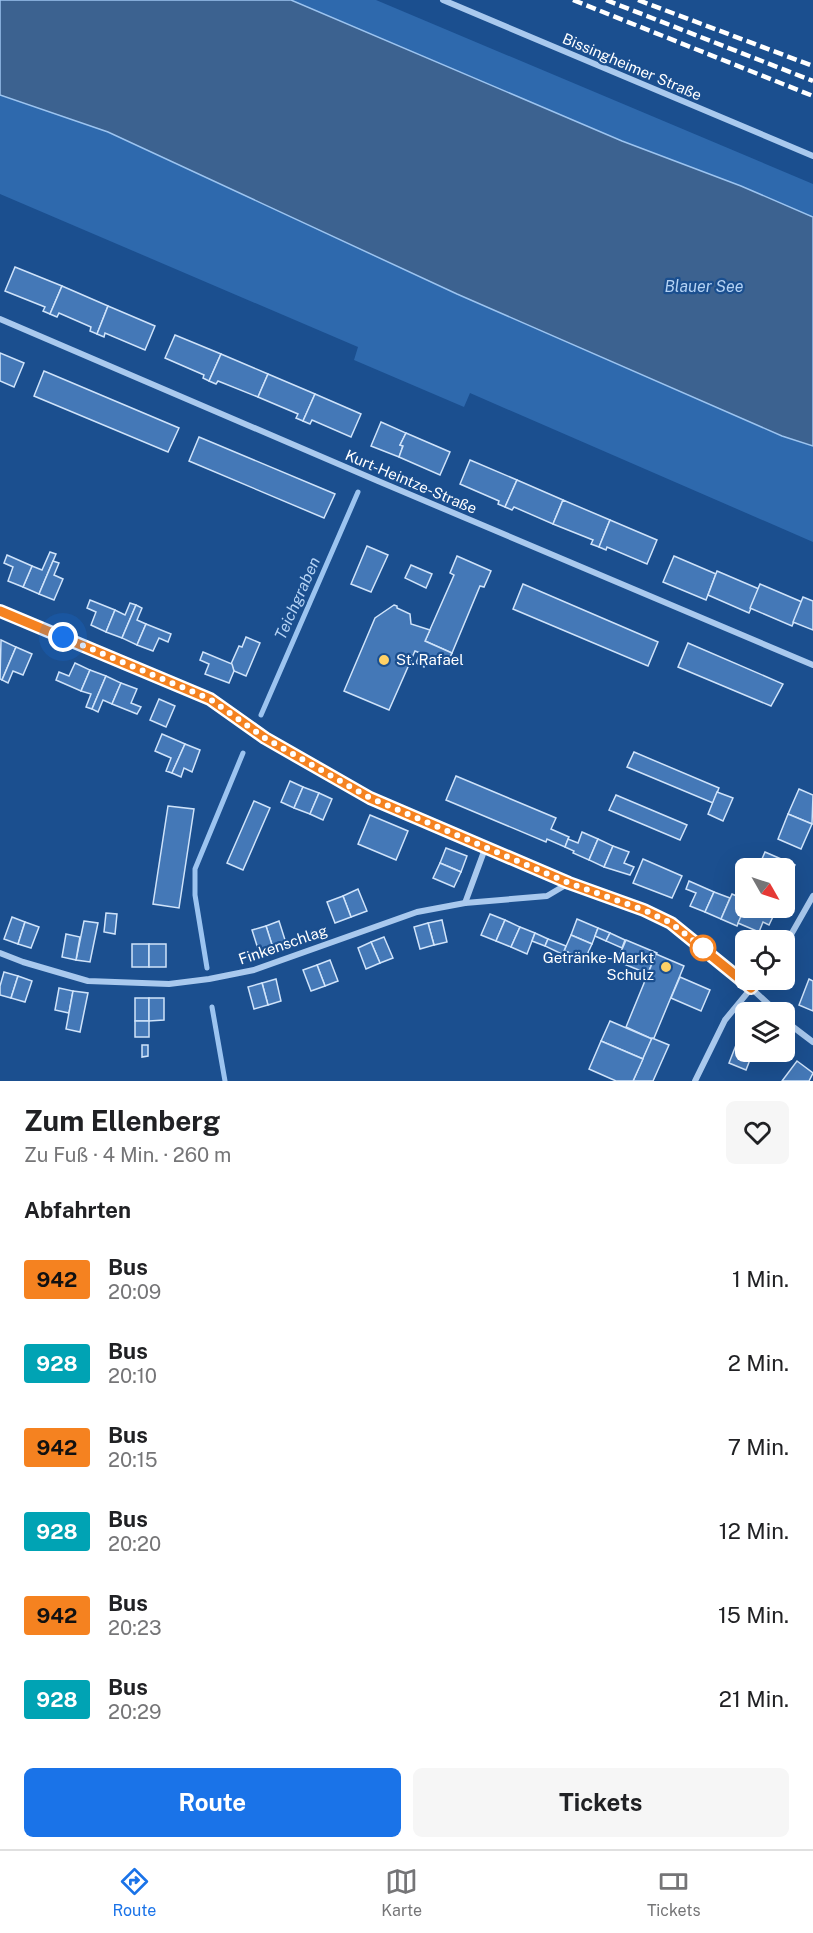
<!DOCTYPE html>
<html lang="de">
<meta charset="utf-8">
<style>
body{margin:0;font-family:"Public Sans",sans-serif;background:#f6f6f6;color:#202124;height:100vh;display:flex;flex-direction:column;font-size:22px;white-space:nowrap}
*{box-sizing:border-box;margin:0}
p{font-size:20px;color:#757577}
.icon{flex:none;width:33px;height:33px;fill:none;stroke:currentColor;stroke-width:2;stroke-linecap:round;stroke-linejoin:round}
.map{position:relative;height:1081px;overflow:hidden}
.details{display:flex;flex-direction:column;background:#fff;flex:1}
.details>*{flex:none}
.badge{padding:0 12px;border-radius:4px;font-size:21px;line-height:39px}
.needle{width:39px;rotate:129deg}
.buttons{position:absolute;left:735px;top:858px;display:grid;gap:12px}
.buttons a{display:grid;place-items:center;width:60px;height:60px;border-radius:9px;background:#fff;box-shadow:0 6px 24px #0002;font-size:30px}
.you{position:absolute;width:30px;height:30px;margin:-15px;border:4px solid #fff;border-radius:50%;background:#1a73e8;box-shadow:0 0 0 9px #1a73e833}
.map>.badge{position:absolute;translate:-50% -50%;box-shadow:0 0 0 3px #fff}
h2{padding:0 24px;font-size:22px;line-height:54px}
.round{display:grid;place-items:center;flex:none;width:63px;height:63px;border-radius:9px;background:#f6f6f6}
.overview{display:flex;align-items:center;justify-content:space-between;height:102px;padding:0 24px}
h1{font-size:28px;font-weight:700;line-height:45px}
.cta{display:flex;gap:12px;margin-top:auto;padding:12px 24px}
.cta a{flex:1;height:69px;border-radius:9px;background:#1a73e8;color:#fff;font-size:24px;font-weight:700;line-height:69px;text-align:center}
.cta a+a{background:#f6f6f6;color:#202124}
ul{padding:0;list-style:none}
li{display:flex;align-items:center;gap:18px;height:84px;padding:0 24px}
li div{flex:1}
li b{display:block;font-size:22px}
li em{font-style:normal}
li .badge{min-width:66px;font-weight:700;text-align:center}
.menu{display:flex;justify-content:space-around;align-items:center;height:84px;border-top:2px solid #e0e0e0;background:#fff;font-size:16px;color:#757577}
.menu a{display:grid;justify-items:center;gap:3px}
.menu .current{color:#1a73e8}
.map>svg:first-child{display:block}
</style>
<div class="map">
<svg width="813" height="1081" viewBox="0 0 813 1081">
<rect width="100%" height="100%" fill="#1b4f8f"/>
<polygon fill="#2e69ad" points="0,0 376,0 813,184 813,542 470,393 464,407 354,360 358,347 0,194"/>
<polygon fill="#3c6290" stroke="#9cc4f0" stroke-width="1.5" points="0,0 291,0 622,141 741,186 813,217 813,446 782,436 457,294 108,132 0,95"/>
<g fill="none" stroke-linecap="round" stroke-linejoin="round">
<g stroke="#9cc4f0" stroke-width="5">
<polyline points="261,715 358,492"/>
<polyline points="207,968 195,895 195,869 243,753"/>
<polyline points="212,1007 225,1081"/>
</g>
</g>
<g fill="#4478b7" stroke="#cfe3fa" stroke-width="1.5">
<polygon points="15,267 62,286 50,314 43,311 45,307 5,291"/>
<polygon points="62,286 108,306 97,334 90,331 91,327 59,313 57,317 50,314"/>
<polygon points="108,306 155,326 145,350 105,333 104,337 97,334"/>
<polygon points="175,335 221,354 209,381 203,378 204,375 165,358"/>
<polygon points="0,353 24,363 14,387 0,381"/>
<polygon points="221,354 268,374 258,397 218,381 216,384 209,381"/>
<polygon points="44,371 179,428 168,452 34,396"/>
<polygon points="268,374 315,394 303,421 296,418 298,414 258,397"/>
<polygon points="315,394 361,414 351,437 312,420 310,424 303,421"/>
<polygon points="381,422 406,433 400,445 403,446 399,457 371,446"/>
<polygon points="406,433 450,452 440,475 399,457 403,446 400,445"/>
<polygon points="199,437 335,494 324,518 189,461"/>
<polygon points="470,460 517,480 505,507 498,504 499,501 460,484"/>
<polygon points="517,480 563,500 553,524 514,507 512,510 505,507"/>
<polygon points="563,500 610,520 599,547 591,544 593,540 553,524"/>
<polygon points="610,520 657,540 647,564 607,547 606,550 599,547"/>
<polygon points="367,546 388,555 371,592 351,584"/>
<polygon points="50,552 56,554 39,594 23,587 32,566 42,570"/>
<polygon points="7,555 32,566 23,587 8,581 13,567 4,563"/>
<polygon points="457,556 491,571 484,587 480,586 452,653 425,641 454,575 450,573"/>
<polygon points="674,556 716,574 706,600 663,582"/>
<polygon points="53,561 59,563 54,575 63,579 54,600 39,594"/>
<polygon points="411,565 432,574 426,588 405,578"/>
<polygon points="717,571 759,589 749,613 708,595"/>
<polygon points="523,584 658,642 648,666 513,609"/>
<polygon points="760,584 802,602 792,626 750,608"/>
<polygon points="803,597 813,601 813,630 793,622"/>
<polygon points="90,600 115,610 106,632 91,625 96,612 87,608"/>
<polygon points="130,603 136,605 122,638 106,632 115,610 125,615"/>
<polygon points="136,605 142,608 137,620 146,624 137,645 122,638"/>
<polygon points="394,605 397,606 397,608 410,614 411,624 430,630 425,641 452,653 446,665 428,657 424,667 416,663 420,653 415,651 389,710 344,691 375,618"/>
<polygon points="146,624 171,634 168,642 159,638 153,651 137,645"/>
<polygon points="246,637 260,643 246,676 234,671 231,664 239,646 242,647"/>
<polygon points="1,640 16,647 2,680 0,679"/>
<polygon points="688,643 783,684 771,706 678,667"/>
<polygon points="16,647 32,654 23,675 13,671 8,683 2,680"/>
<polygon points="203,652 232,664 234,671 229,683 205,674 209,664 200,660"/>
<polygon points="75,663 90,670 81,691 56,680 59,672 69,676"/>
<polygon points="90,670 106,676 92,709 86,707 91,694 81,691"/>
<polygon points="106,676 121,683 112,704 103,700 98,712 92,709"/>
<polygon points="121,683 137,689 131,703 141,707 137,714 112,704"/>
<polygon points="159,699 175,706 166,727 150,720"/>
<polygon points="162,734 185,744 172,773 166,771 171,758 155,751"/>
<polygon points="185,744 200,750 192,772 184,768 181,777 172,773"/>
<polygon points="634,752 719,788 713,803 627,767"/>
<polygon points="456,776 556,818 551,829 569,837 565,847 547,839 546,842 446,800"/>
<polygon points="290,781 303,787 294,808 281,802"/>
<polygon points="303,787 319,793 310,814 294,808"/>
<polygon points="799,789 813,795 812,824 788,814"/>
<polygon points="717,792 733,798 723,821 708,814"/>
<polygon points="319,793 332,799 323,820 310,814"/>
<polygon points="616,795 687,825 680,840 609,810"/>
<polygon points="254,801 270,808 243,870 227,863"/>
<polygon points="168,806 194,809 179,908 153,904"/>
<polygon points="788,814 812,824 801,849 778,839"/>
<polygon points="370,815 408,831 396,860 358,844"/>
<polygon points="582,832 598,839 589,860 573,853 574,851 565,847 568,839 578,843"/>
<polygon points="598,839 613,846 604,867 589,860"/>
<polygon points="613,846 629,852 624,863 634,867 630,875 604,867"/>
<polygon points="446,848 467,856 461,872 440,863"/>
<polygon points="765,852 795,865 784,889 784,868 758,868"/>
<polygon points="643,859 682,876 672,898 633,883"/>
<polygon points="440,863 461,872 454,887 433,878"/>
<polygon points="689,881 714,892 705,912 690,906 696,893 686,889"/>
<polygon points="358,889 367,911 351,917 343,896"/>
<polygon points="714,892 730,898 721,919 705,912"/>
<polygon points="732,894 746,900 746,905 737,926 721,919"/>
<polygon points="343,896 351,917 335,923 327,902"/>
<polygon points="746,905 746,908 777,908 769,925 763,922 759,932 738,923"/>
<polygon points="106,913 117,914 115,934 104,932"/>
<polygon points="490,914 505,920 496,941 481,935"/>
<polygon points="12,917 25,922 18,944 4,939"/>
<polygon points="577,919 598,928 592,944 571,935"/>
<polygon points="442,920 447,942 434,945 428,923"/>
<polygon points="505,920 520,927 511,947 496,941"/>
<polygon points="84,921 98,923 90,962 76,960"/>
<polygon points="279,921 286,943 273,948 266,926"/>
<polygon points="25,922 39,927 31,948 18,944"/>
<polygon points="428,923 434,945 420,949 414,927"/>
<polygon points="266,926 273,948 259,952 252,930"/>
<polygon points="520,927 535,933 527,954 511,947"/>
<polygon points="598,928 610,933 606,941 595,936"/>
<polygon points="535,933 548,939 545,946 532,941"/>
<polygon points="610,933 625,940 622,948 606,941"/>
<polygon points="66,934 80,937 76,960 62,957"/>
<polygon points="571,935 592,944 585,959 564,951"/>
<polygon points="384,937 393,958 380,963 371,942"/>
<polygon points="548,939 566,946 564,951 568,952 566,956 545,946"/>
<polygon points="626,940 657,953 646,977 640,974 641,971 617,961"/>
<polygon points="371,942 380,963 366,969 358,948"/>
<rect x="132" y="944" width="17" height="23"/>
<rect x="149" y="944" width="17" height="23"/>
<polygon points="656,954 684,966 654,1038 652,1039 626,1027"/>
<polygon points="330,960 338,981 325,986 317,965"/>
<polygon points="317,965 325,986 311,991 303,970"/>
<polygon points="4,972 18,976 11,998 0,995 0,986"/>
<polygon points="18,976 32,981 25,1002 11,998"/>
<polygon points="680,977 710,990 701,1011 671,998"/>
<polygon points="276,979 281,1001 268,1005 262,983"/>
<polygon points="809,979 813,981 813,1011 799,1005"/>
<polygon points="262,983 268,1005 254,1009 248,987"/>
<polygon points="59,988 73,991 69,1013 55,1010"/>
<polygon points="73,991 88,993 80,1032 66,1029"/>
<rect x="135" y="998" width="14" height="23"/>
<polygon points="149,998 164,998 164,1020 149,1021"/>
<rect x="135" y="1021" width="14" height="16"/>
<polygon points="610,1021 652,1039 643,1059 601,1041"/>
<polygon points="652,1038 669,1045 653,1081 633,1081"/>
<polygon points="738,1040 746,1043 746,1052 753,1052 746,1070 729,1063"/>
<polygon points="601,1041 643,1059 633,1081 616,1081 589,1069"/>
<polygon points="142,1045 148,1045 148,1056 142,1057"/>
<polygon points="797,1061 813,1073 809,1081 782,1081"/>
</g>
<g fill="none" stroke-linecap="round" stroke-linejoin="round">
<g stroke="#a9c9ee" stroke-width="6">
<polyline points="443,0 813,156"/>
<polyline points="0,319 378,481 813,665"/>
<polyline points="0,611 210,699 265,738 370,798 569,883 644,910 671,923 751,988 777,1012"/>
<polyline points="465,903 486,846"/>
<polyline points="784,947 813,896"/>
<polyline points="0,953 23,962 88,981 169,984 209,979 254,970 417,912 465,903 547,896 569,883"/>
<polyline points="784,1020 813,1042"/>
<polyline points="695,1081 725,1020 758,980"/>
</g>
<g stroke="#fff" stroke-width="4.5" stroke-dasharray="10 4.5" stroke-linecap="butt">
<polyline points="573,0 813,96"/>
<polyline points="606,0 813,81"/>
<polyline points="638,0 813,66"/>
</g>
</g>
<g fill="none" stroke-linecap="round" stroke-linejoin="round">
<g stroke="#fff" stroke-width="14">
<polyline id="line" points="0,611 210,699 265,738 370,798 569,883 644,910 671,923 751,988 758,980"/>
</g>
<use href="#line" stroke="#f58220" stroke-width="9"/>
<polyline stroke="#fff" stroke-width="6" stroke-dasharray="0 10.8" points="63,637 210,699 265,738 370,798 569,883 644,910 671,923 703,948"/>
</g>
<g fill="#ffd166" stroke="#1b4f8f" stroke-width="2">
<circle cx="384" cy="660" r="6"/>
<circle cx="666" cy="967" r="6"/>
</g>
<circle fill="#fff" stroke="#f58220" stroke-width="3" cx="703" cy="948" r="12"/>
<g text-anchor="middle" stroke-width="4.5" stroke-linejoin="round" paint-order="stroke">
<g font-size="15" fill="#fff" stroke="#1b4f8f">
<text transform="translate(632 67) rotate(23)" y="5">Bissingheimer Straße</text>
<text transform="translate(411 482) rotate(23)" y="5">Kurt-Heintze-Straße</text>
<text transform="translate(283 945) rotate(-19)" y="5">Finkenschlag</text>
</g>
<g font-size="15" fill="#fff" stroke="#1b4f8f" text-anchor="start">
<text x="396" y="665">St. Rafael</text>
<text x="654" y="963" text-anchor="end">Getränke-Markt<tspan x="654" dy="17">Schulz</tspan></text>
</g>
<g font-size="16" font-style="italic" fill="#b5d3f5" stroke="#1b4f8f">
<text x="704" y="292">Blauer See</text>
<text transform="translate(297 598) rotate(-66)" y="6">Teichgraben</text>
</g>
</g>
</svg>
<div class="buttons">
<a><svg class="needle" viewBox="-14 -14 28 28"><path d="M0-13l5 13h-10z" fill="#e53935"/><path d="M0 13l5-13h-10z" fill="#757577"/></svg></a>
<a><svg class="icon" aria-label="locate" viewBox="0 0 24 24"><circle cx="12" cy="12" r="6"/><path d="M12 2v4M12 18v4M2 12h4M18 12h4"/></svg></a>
<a><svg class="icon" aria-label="layers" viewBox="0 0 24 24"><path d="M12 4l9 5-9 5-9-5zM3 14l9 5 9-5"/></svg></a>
</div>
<div class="you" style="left:63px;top:637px"></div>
</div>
<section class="details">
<div class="overview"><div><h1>Zum Ellenberg</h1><p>Zu Fuß · 4 Min. · 260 m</p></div><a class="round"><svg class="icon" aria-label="heart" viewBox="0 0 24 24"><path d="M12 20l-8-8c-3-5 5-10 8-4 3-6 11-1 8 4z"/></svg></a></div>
<h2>Abfahrten</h2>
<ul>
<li><span class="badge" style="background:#f58220;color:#111">942</span><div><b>Bus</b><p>20:09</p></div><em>1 Min.</em></li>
<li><span class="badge" style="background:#00a3b4;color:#fff">928</span><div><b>Bus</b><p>20:10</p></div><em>2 Min.</em></li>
<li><span class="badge" style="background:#f58220;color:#111">942</span><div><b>Bus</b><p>20:15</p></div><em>7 Min.</em></li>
<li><span class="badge" style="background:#00a3b4;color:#fff">928</span><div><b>Bus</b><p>20:20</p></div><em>12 Min.</em></li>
<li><span class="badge" style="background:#f58220;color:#111">942</span><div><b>Bus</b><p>20:23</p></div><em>15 Min.</em></li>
<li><span class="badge" style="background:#00a3b4;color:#fff">928</span><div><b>Bus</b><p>20:29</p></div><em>21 Min.</em></li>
</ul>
<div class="cta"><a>Route</a><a>Tickets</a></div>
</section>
<nav class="menu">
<a class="current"><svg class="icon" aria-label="directions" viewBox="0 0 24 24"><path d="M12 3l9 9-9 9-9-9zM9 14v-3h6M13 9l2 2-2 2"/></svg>Route</a>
<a><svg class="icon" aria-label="map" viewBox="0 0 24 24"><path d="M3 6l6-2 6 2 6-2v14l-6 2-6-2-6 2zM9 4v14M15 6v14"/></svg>Karte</a>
<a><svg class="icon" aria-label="tickets" viewBox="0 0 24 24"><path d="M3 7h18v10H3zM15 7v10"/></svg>Tickets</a>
</nav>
